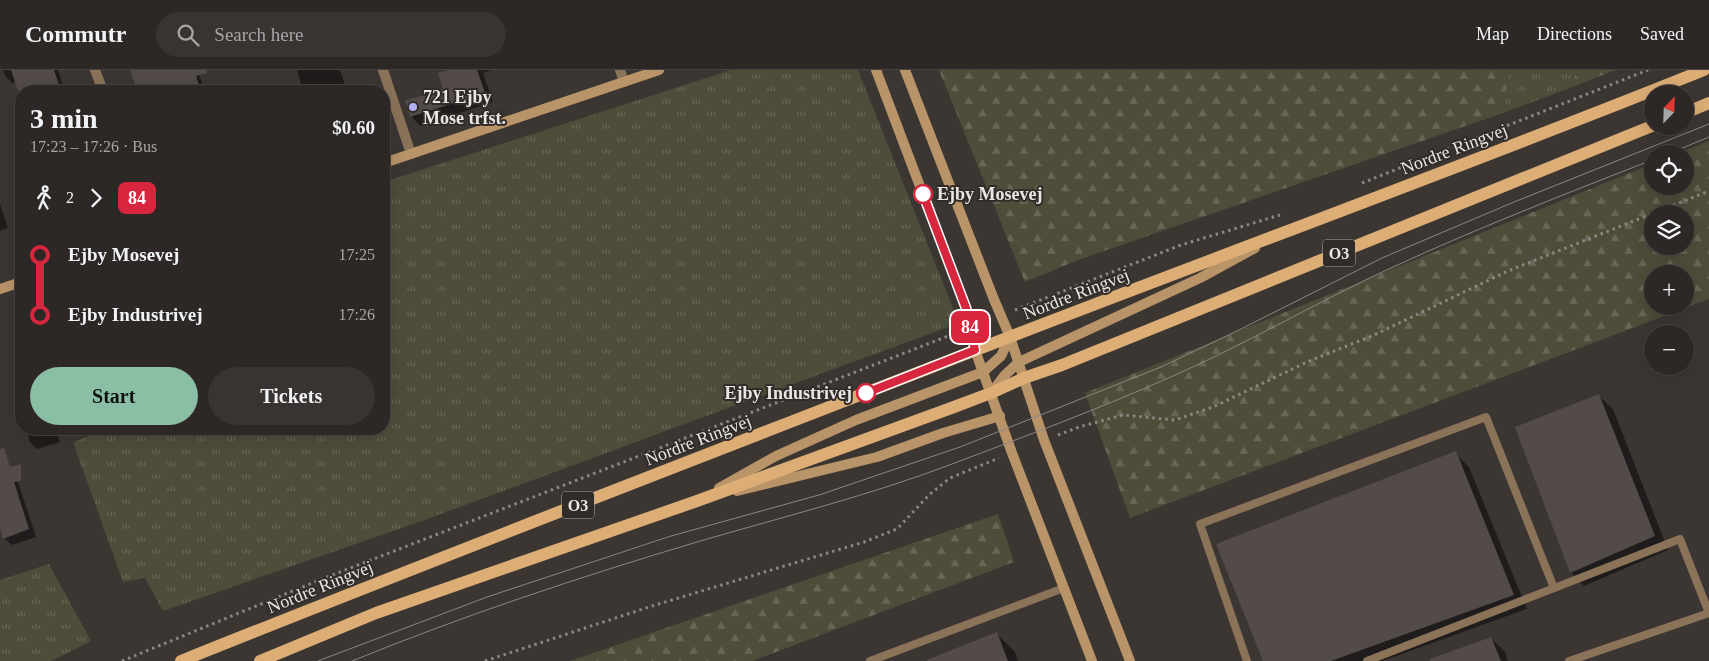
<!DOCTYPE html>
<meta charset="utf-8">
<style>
body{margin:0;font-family:"Times New Roman",serif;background:#393432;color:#f1f3f6;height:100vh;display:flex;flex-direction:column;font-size:19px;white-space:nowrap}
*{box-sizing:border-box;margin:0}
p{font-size:16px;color:#a7a6a7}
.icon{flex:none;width:28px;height:28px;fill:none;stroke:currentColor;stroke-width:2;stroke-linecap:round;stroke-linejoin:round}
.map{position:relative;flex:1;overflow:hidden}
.side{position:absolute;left:15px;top:15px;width:375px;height:350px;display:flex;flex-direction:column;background:#2d2826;border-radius:20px;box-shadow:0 5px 20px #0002,0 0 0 1px #484443}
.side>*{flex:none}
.badge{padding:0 10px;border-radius:8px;font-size:18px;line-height:32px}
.needle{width:32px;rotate:23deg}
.buttons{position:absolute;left:1644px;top:15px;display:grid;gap:10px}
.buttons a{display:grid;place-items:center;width:50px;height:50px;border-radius:50%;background:#2d2826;box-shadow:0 5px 20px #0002,0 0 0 1px #484443;font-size:25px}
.map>.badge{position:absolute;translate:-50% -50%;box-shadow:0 0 0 2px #fff}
.legs{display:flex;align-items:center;gap:8px;height:55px;padding:0 15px;font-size:16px}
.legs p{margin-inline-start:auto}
.headline{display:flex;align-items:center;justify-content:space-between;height:85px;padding:0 15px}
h1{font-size:28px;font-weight:600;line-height:38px}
.cta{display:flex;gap:10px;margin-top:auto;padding:10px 15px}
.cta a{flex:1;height:58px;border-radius:30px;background:#8abfa5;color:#111;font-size:20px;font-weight:600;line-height:58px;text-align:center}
.cta a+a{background:#393432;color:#f1f3f6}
ul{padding:0 15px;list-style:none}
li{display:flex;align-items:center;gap:18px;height:60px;font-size:19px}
li i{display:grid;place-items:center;width:8px;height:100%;margin:0 6px;background:currentColor}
li i::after{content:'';width:12px;height:12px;margin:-6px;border:4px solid;border-radius:50%;background:#2d2826}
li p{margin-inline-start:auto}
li:first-child i{background:linear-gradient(#0000 50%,currentColor 0)}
li:last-child i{background:linear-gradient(currentColor 50%,#0000 0)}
header{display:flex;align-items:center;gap:30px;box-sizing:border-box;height:70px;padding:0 25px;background:#2d2826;border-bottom:1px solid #484443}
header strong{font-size:24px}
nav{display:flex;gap:28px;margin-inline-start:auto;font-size:18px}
.search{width:350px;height:45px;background:#393432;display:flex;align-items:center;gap:12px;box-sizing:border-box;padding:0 18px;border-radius:28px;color:#a7a6a7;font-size:19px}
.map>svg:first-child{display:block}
</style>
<header>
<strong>Commutr</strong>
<div class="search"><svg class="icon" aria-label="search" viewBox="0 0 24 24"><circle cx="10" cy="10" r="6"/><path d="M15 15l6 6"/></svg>Search here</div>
<nav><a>Map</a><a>Directions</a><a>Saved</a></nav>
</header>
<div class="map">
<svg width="1709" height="591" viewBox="0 0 1709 591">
<defs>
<pattern id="grass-tufts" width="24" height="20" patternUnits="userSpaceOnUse" patternTransform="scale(1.25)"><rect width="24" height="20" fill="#504c3a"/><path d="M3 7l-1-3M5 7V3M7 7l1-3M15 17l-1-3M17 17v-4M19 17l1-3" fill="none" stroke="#696656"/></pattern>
<pattern id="forest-firs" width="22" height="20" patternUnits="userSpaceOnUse" patternTransform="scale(1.25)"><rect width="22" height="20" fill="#504c3a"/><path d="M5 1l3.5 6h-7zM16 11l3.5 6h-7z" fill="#696656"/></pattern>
</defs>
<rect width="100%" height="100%" fill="#3c3633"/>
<g fill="url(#grass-tufts)">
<polygon points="731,0 858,0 959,253 419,452 163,541 145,508 123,512 73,372 109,359 384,359 384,112"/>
<polygon points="1509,0 1576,0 1573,17 1503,43"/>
<polygon points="49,494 91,571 51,591 0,591 0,510"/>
</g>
<g fill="url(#forest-firs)" fill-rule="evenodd">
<polygon points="939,0 1509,0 1503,43 1078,190 1025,212"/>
<polygon points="1576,0 1615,0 1573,17"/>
<path d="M1709,71V229L1130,448L1085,323L1652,94V116H1685V84H1677ZM1652,144H1685V176H1652ZM1652,204H1685V236H1652Z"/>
<polygon points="998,444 1014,492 752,591 570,591"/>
</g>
<g fill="#0007">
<polygon points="3,0 58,0 65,21 21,21 21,28 16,12 12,13 5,6"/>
<polygon points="132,0 195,0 199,4 205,21 139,21"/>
<polygon points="297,0 340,0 345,15 326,21 286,21 286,20 301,14"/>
<polygon points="450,0 491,0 483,3 493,32 420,56 411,46 444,19"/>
<polygon points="21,132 21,156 14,134"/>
<polygon points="0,134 8,158 0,161"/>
<polygon points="1599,326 1613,339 1668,480 1584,516 1571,502"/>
<polygon points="26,359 55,359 60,372 37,379 30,372"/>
<polygon points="1455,383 1469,397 1527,539 1382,591 1264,591"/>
<polygon points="0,402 16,406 36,467 12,475 4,468 0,454"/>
<polygon points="997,564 1015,582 1018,591 927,591"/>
<polygon points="1491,568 1505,582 1508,591 1429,591"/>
</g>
<g fill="#524b4a">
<polygon points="11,0 54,0 61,21 18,21"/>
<polygon points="130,0 207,0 207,3 196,6 201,21 175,21 173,15 154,21 151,14 137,19"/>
<polygon points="448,0 477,0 485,23 410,47 405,31 443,19 438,3"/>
<polygon points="1599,324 1655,466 1570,503 1515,357"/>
<polygon points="4,378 10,397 21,394 21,411 14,412 29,459 3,469 0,458 0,379"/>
<polygon points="1456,381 1514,525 1331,591 1263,591 1216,474"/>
<polygon points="997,562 1008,591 927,591 927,590"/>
<polygon points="1491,567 1501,591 1430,591 1430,589"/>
</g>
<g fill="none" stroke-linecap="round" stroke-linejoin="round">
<g stroke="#8c8785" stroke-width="3" stroke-dasharray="2.5 4" stroke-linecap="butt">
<polyline points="1362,113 1648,0"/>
<polyline points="1015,240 1181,175 1280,145"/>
<polyline points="1058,365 1079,357 1123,345 1175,350 1213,337 1307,292 1374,265 1508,201 1709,121"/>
<polyline points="122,591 322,509 956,263"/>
<polyline points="485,591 652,536 864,472 897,459 930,424 950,408 999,388"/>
</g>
<g stroke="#8a7359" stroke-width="8">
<polyline points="870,591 1064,518"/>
<polyline points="1247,591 1200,454 1486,347 1554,518"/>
<polyline points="1367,591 1680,469 1709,543"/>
<polyline points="1569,591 1709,543"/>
</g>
<g stroke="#8a7359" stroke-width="10">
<polyline points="95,0 103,21"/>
<polyline points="383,0 411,84"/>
<polyline points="620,0 624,12"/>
</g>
<g stroke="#b99469" stroke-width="10">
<polyline points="876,0 966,238 975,280 1012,383 1092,591"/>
<polyline points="905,0 993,227 1010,267 1044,370 1130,591"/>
<polyline points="384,93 659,0"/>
<polyline points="0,219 21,212"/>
<polyline points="992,322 1004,306 1019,292 1200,208 1255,178"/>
<polyline points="719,418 776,386 856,350 983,302 1001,286 1010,267"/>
<polyline points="737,421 877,387 943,363 1000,346"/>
</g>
<g stroke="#dcad75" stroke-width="12">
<polyline points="1685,43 1709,33"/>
<path d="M181,591C445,485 711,383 976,280C1218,186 1463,97 1704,0"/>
<polyline points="260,591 376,543 697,431 954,337 991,323 1024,308 1062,295 1652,56"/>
</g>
<g stroke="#8b8684" stroke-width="1">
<polyline points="1668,84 1709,67"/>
<polyline points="318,591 487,527 671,466 819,425 960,377 1161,297 1239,260 1382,188 1514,132 1709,54"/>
<path d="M352,591C465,545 580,507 697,472C782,447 868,426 952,394C1026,366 1101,338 1173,306C1248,273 1319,231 1393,197C1478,158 1565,124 1652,90"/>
</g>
</g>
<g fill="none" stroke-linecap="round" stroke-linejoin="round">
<g stroke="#fff" stroke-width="11">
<polyline id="line-1" points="866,323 975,280 966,238 923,124"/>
</g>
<use href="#line-1" stroke="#d7263d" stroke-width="8"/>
</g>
<circle fill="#b2adf9" stroke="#322c29" stroke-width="2" cx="413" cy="37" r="5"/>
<g fill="#fff" stroke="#d7263d" stroke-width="2.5">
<circle cx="923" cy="124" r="9"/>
<circle cx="866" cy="323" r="9"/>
</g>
<g text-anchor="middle" stroke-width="4" stroke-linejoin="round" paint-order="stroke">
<g fill="#322c29" stroke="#b3aeac" stroke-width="1">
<rect x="1323" y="169.5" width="32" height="27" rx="4"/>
<rect x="562" y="421.5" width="32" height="27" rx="4"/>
</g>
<g font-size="16" font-weight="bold" fill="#eae6e4">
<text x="1339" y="189">O3</text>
<text x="578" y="441">O3</text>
</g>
<g font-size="18" font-weight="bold" fill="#eae6e4" stroke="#322c29" text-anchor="start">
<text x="423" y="33">721 Ejby<tspan x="423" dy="21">Mose trfst.</tspan></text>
</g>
<g font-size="18" fill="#eae6e4" stroke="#322c29">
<text transform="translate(1454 79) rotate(-21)" y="6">Nordre Ringvej</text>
<text transform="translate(1076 224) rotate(-21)" y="6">Nordre Ringvej</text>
<text transform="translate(698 370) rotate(-21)" y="6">Nordre Ringvej</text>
<text transform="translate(320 517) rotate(-22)" y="6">Nordre Ringvej</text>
</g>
<g font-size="18" font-weight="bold" fill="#eae6e4" stroke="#322c29" text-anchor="start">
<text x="937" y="130">Ejby Mosevej</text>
<text x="852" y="329" text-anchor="end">Ejby Industrivej</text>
</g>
</g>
</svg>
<div class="buttons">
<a><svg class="needle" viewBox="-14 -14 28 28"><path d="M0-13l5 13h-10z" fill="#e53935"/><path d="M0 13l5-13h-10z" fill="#a7a6a7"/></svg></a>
<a><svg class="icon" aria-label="locate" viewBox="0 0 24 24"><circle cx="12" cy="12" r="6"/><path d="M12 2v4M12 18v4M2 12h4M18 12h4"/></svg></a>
<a><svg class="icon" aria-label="layers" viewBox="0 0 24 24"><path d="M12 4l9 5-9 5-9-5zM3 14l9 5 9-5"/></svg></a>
<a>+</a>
<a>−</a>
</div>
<b class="badge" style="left:970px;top:257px;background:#d7263d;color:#fff">84</b>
<section class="side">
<div class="headline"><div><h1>3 min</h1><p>17:23 – 17:26 · Bus</p></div><b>$0.60</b></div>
<div class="legs"><svg class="icon" aria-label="walk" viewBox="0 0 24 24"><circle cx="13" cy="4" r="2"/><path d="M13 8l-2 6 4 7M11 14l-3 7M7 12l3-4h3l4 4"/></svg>2<svg class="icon" aria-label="forward" viewBox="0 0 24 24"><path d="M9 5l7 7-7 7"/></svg><b class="badge" style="background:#d7263d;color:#fff">84</b></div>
<ul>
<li><i style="color:#d7263d"></i><b>Ejby Mosevej</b><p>17:25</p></li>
<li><i style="color:#d7263d"></i><b>Ejby Industrivej</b><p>17:26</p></li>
</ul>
<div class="cta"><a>Start</a><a>Tickets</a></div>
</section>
</div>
